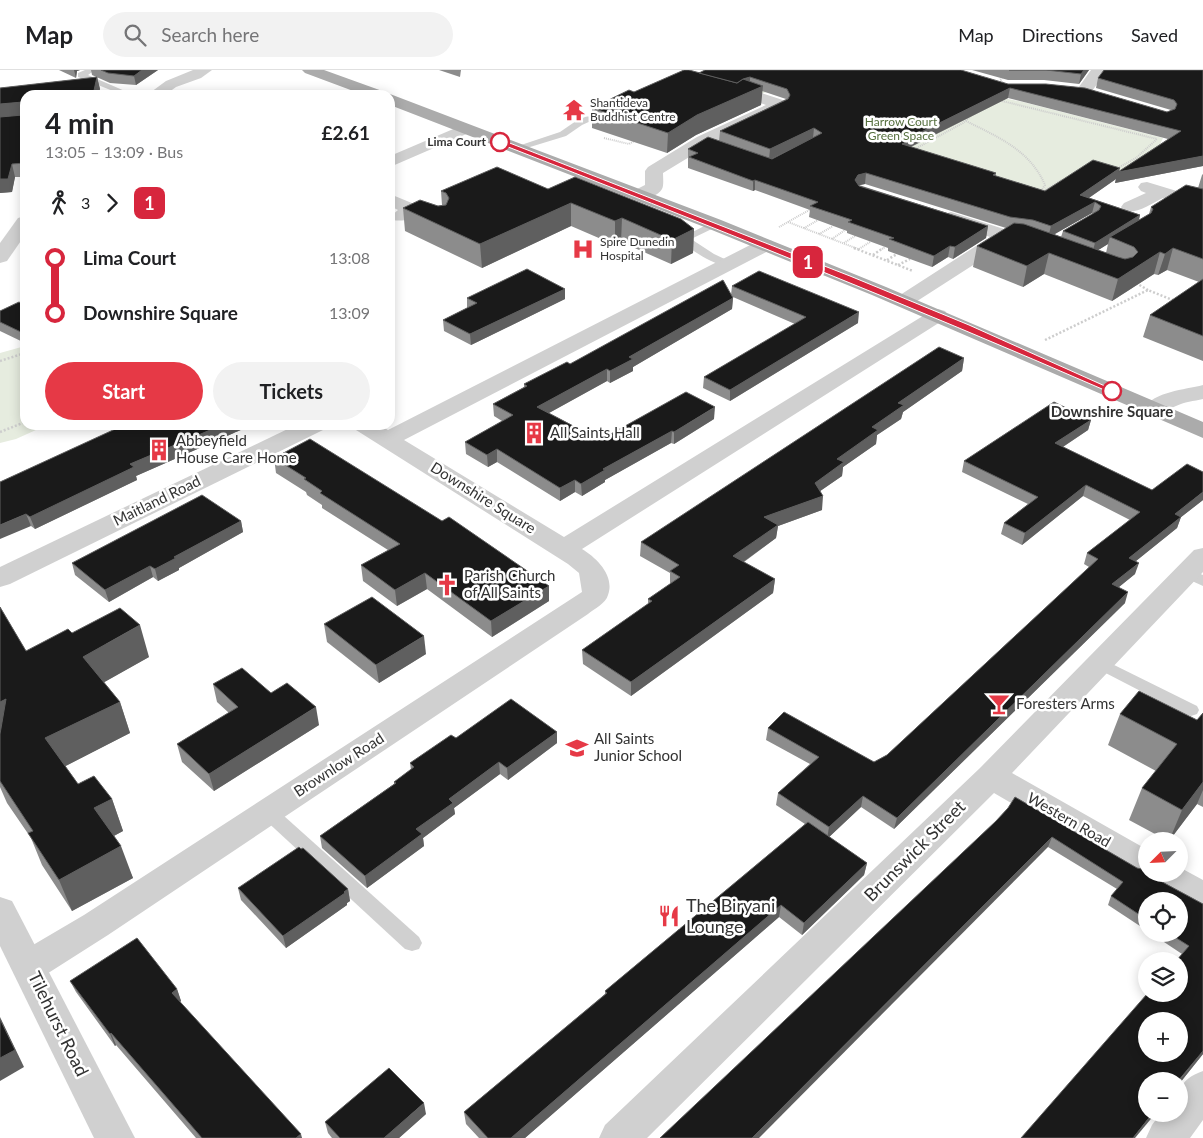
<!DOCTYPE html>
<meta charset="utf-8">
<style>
body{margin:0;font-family:Lato,sans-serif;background:#f2f2f2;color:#202124;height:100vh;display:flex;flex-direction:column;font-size:19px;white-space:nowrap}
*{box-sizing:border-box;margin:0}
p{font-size:16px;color:#757577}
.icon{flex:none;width:28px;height:28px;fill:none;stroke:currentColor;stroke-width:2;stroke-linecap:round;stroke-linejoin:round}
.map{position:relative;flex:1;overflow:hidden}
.side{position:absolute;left:20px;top:20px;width:375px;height:340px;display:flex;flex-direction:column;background:#fff;border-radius:15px;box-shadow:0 2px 12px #0003}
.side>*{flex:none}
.badge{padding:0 10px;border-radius:8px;font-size:18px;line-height:32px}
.needle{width:32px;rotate:246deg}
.fabs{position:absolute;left:1138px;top:762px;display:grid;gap:10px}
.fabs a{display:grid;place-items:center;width:50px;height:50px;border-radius:50%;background:#fff;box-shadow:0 2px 12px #0003;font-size:25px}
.map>.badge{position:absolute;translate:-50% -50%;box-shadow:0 0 0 2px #fff}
.legs{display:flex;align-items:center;gap:8px;height:55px;padding:0 25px;font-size:16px}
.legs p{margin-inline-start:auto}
.overview{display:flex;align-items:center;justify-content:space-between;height:85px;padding:0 25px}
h1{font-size:28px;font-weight:700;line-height:38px}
.button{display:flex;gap:10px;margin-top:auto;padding:10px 25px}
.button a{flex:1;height:58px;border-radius:30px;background:#e63946;color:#fff;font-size:20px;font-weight:700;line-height:58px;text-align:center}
.button a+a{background:#f2f2f2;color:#202124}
ul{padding:0 25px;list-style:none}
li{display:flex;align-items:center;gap:18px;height:55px;font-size:19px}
li i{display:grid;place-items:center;width:8px;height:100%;margin:0 6px;background:currentColor}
li i::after{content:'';width:12px;height:12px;margin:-6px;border:4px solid;border-radius:50%;background:#fff}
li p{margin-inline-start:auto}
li:first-child i{background:linear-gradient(#0000 50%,currentColor 0)}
li:last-child i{background:linear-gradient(currentColor 50%,#0000 0)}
header{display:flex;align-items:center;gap:30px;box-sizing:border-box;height:70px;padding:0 25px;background:#fff;border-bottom:1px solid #e0e0e0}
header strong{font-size:24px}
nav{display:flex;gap:28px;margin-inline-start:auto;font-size:18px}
.search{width:350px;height:45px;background:#f2f2f2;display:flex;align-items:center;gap:12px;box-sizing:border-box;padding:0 18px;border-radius:28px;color:#757577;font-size:19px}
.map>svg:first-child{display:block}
</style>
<header>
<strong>Map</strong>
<div class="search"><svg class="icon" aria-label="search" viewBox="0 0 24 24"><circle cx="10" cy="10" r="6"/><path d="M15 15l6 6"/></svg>Search here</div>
<nav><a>Map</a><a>Directions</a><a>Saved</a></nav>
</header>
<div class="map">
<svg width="1203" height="1068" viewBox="0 0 1203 1068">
<rect width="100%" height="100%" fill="#fff"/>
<g fill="#e6ecdf">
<polygon points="726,7 842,22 951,56 966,49 978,23 1023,32 1163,68 1157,81 1117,105 1049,134 769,21 761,24"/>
<polygon points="25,276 25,355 47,355 16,369 0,373 0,283"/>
</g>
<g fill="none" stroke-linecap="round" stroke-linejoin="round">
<g stroke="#cdcdcd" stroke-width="2" stroke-dasharray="1 1" stroke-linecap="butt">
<polyline points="1004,14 1000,10 1008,0"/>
<polyline points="998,30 1157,69 1136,88 1116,99"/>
<path d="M966,51C998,67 1030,80 1045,115L1041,121"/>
<polyline points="604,68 629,74 636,70"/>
<polyline points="913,80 963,53 974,43"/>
<polyline points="1042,122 1062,110"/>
<polyline points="788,152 858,179"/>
<polyline points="779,157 811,139"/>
<polyline points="804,158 818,150"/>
<polyline points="819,164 833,156"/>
<polyline points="832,169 845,160"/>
<polyline points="844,173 855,166"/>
<polyline points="859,179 870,172"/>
<polyline points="882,179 885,177"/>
</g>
<g stroke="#cdcdcd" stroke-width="2.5" stroke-dasharray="2 2" stroke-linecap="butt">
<polyline points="854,178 913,201"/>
<polyline points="873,185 883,178"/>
<polyline points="887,190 897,184"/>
<polyline points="898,195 910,189"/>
<polyline points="1136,213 1148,220"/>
<polyline points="1045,270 1148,220 1175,231"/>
<polyline points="0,291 25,283"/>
<polyline points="0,362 25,352"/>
</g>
<g fill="#d0d0d0" fill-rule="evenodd">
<polygon points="85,0 95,0 88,5 134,25 123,25 78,7 78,3"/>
<polygon points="610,36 614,39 613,41 582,55 566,66 517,81 512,78 560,62 576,51"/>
<path d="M714,151L718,152V156L691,169L714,184L731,192L732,194L731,196C719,199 687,178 679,169Z"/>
<polygon points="1186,498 1203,505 1203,516 1181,506 1179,503 1181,500"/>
<polygon points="1100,588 1197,636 1199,640 1197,644 1191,646 1185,644 1094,597 1092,593 1094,589"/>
<polygon points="268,735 274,737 419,867 422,873 419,879 412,881 405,879 262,747 259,742 262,737"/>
</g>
<g fill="#d0d0d0" fill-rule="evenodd">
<polygon points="1091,0 1107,0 1090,24 1078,24 1076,21"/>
<path d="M749,19L786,31L788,34L786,37L709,75L663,103C663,108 664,115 662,119C658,127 640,131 633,129L630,125L633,121L645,115V101L648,97L697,67L766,35L743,27L741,24L743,21Z"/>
<polygon points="465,54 471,56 473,59 471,62 390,97 390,86"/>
<path d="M1147,112L1203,129V140L1163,128C1151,134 1137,144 1124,141L1121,137L1124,133L1146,123L1141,121L1138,117L1141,113Z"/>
<path d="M390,124L419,136L422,140C416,149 403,152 393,150L391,146L398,140L390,136Z"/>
<path d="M951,142L1007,160L1030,163L1041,168L1044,172L1041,176C1030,179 1020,173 1009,172L911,235L904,237L897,235L894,231L897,227L990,167L944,152L942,148L944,144Z"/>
<path d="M765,169L772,171L775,175L772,179L404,370L564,467L931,241L938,239L945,241L948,245L945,249L582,479C597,488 615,506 608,525C606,533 594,539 588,544L108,865L42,907L29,911L16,907L11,896L16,885L84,845L582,522L579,503L568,494L356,360L352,355H380L388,360L758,171Z"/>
<path d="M1203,315V329C1194,331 1184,332 1176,336C1164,341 1159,347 1146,344L1143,339C1155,321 1184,320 1203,315Z"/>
<polygon points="296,355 327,355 323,360 10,514 0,517 0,497"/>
<polygon points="1203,478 1203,502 1012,703 1146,779 1146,804 1179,804 1179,797 1203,810 1203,841 1191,837 1150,814 1147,808 1134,805 994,723 647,1068 599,1068 605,1055 980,698 1194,480"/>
<path d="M1203,1001V1050L1190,1068H1146L1152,1055L1160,1044H1179C1179,1020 1178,1010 1203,1001Z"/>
</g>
<g fill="#d0d0d0" fill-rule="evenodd">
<polygon points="193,0 212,0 201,8 176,17 165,25 147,25 166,11"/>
<polygon points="25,146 25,165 7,191 0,193 0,173 18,148"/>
<polygon points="0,827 12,831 135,1068 94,1068 0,876"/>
</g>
<g fill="#ababab" fill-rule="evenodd">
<polygon points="302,0 324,0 385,22 387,25 364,25 305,3"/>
<polygon points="390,24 721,150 886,217 1203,352 1203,368 872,225 707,158 390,35 390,25 387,25"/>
</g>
</g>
<g fill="#8c8c8c" fill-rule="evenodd">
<polygon points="59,0 80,0 77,1 76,8"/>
<polygon points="91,0 158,0 136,15 110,13 92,5"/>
<polygon points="439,0 461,0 460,7"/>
<polygon points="972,0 1089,0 1079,14 1044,10 1008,10"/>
<path d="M1203,0V96L1115,113L1116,109L1089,128L1140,145L1139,150L1149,144L1151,137L1198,118L1202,105L1203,104V291L1143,267L1150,245L1199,212L1167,200L1158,205L1154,204L1112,231L1044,204L1023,217L973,197L977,176L1006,158L865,114L859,115L988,156L986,168L953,189L948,187L932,197L888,181V178L847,163V161L809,147L810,140L755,120L753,121L688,98V79L719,71L720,61L786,29L762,21L761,35L696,65L667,83L592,58V38L634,22L699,3L1008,14L1167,42L1171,40L1096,18L1098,8ZM1008,28L1168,69L1119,101L1045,121L996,106V103L911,77ZM1092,143L1093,144L1063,161L1061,167L1054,164ZM1108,174L1106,183L1098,180Z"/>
<polygon points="97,7 100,19 98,25 25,25 25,107 15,107 12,122 0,123 0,47 23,45 0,47 0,18"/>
<polygon points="548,119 694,159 693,183 671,194 621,172 615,175 571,156 482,198 405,161 403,138 438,136 442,135 441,121"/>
<polygon points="732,216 858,253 730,331 703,318 704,307 795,254 733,227 732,239 633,297 633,301 610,313 607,311 549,343 600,370 714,349 674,374 671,373 605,410 605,412 582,426 575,422 560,431 497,392 488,397 466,384 465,372 502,351 494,346 493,334 524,317 524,314 731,225"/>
<polygon points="565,219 565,229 471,275 444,261 443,250 467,238 467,228"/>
<polygon points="25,235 25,273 0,261 0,241"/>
<polygon points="964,288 962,301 903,342 901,349 877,365 876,374 843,397 842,406 820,421 822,440 778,456 776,468 744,492 775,509 773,523 631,626 583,594 582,580 648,534 648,529 670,514 670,503 640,486 641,472"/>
<polygon points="1091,350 1088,360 1063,377 1152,420 1203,430 1181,447 1177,458 1136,491 1135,504 1119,517 1125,533 894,759 861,737 829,767 867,793 864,805 802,865 779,847 525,1068 479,1068 466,1054 464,1042 605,924 605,921 805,754 776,735 778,723 810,694 766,670 768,658 874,692 887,685 1089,497 1084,494 1087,483 1130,450 1083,426 1022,475 1001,464 1004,453 1028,434 962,402 964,391"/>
<polygon points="122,355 252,355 136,406 137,410 35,459 31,456 0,412 123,356"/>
<polygon points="274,388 442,451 549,516 549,531 492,567 427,519 397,536 363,511 361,495 388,480 322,438 322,435 307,425 306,422 276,403"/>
<polygon points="241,451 243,462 179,498 179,500 158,511 153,507 109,532 75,505 72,493"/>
<polygon points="0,537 26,581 72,563 149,587 104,612 120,632 130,663 65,696 78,714 112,729 123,761 114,766 133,808 72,841 42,795 31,768 7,733 0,717"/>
<polygon points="324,554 426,584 379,613 327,572"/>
<polygon points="213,614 271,623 319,655 214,721 182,692 177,674 229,643 217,632"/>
<polygon points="1203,643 1203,737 1197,734 1169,771 1168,771 1129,750 1142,718 1156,701 1108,675 1120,644 1197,650"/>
<polygon points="557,662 557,673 508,710 500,704 454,738 455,744 423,768 424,776 367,818 322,778 320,766 394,714 394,712 411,700 410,693 456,668"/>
<polygon points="1008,738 1153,807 1203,834 1203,984 1179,1014 1182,884 1152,864 1179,864 1146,831 1146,860 1108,835 1111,826 1117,819 1048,777"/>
<polygon points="238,818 348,819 350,831 347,833 347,835 286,878 241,830"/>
<polygon points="70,911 177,919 181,931 180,932 302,1068 196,1068 116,975 115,976 76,922"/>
<polygon points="426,1044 399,1068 332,1068 328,1063 325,1052"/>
</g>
<g fill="#5f5f5f">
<polygon points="74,0 80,0 77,1 76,8"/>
<polygon points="142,0 158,0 136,15 134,6"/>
<polygon points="1084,0 1089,0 1079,14 1081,4"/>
<polygon points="97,7 100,19 98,25 93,25"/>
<polygon points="750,7 750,17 763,16 761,35 696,65 667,83 668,63 742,10"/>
<polygon points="1010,18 1008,28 906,79 902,74 905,70"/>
<polygon points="23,32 25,45 0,47 0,34"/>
<polygon points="814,58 813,68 769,90 770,79"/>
<polygon points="1203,86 1203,96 1115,113 1116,109 1077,136 1080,125 1120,98 1119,102"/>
<polygon points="12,94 15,107 12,122 0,123 0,109"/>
<polygon points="866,103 865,114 856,116 855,110 858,105"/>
<polygon points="755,110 755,120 753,121 753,111"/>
<polygon points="1095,132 1092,143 1048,168 1051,156"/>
<polygon points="571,133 571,156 482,198 480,174"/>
<polygon points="1140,145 1137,157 1110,167 1108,174 1092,184 1095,173"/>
<polygon points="622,148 621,172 615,175 615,151"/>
<polygon points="988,156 986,168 953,189 955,177"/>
<polygon points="694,159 693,183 671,194 672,170"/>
<polygon points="950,176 948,187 932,197 934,186"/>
<polygon points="1173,178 1167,200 1158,205 1165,184"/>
<polygon points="1160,182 1154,204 1112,231 1118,209"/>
<polygon points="1049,183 1044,204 1023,217 1027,196"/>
<polygon points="565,219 565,229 471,275 470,264"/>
<polygon points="733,228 732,239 633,297 633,301 610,313 610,301 629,287"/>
<polygon points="859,242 858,253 730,331 730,320"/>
<polygon points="964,288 962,301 903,342 901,349 877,365 876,374 843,397 842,406 813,426 815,413 837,389 898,333"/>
<polygon points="607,299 607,311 538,349 537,337"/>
<polygon points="715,337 714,349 674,374 674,362"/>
<polygon points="1091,350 1088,360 1052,384 1055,373"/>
<polygon points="222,355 252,355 136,406 137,410 35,459 30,447 130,394"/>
<polygon points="672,361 671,373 605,410 605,412 582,426 581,414 603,399"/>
<polygon points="497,379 497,392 488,397 487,385"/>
<polygon points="575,410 575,422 560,431 560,418"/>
<polygon points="1086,415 1083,426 1022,475 1025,463"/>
<polygon points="1203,422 1203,430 1171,455 1175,444"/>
<polygon points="823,426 822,440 778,456 776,468 732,500 733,486 764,447"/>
<polygon points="26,444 31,456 0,469 0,455"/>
<polygon points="1181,447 1177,458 1126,499 1129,488"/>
<polygon points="241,451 243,462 179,498 179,500 158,511 155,499 174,487"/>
<polygon points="1139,493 1135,504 1109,525 1112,514"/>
<polygon points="150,496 153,507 109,532 105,520"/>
<polygon points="425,503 427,519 397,536 395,520"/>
<polygon points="775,509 773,523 631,626 631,612"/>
<polygon points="549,516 549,531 492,567 491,551"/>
<polygon points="1128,522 1125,533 894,759 897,748"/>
<polygon points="140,555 149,587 94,618 83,587"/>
<polygon points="424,566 426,584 379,613 376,595"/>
<polygon points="6,629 0,669 0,632"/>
<polygon points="120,632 130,663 58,700 45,668"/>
<polygon points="316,637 319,655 214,721 209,704"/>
<polygon points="557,662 557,673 508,710 507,698"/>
<polygon points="499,692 500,704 454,738 455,744 423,768 424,776 367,818 365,806 449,729"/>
<polygon points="1203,712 1203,720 1197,734 1169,771 1182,740"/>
<polygon points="863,726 861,737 827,769 829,757"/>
<polygon points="112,729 123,761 106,770 94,738"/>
<polygon points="1052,767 1048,777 759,1068 752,1068"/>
<polygon points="121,776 133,808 72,841 59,810"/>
<polygon points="867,793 864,805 802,865 804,853"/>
<polygon points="348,819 350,831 347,833 347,835 286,878 283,866"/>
<polygon points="781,835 779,847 525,1068 511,1068"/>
<polygon points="177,919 181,931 176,935 172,923"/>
<polygon points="0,947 24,997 0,1011"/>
<polygon points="111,963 116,975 115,976 110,964"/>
<polygon points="1203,981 1203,984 1179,1014 1179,1011"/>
<polygon points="424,1033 426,1044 399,1068 384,1068"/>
<polygon points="1152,1044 1155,1044 1135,1068 1133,1068"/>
<polygon points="301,1064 302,1068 296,1068"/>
</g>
<g fill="#1a1a1a" stroke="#5f5f5f" fill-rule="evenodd">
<polygon points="101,0 142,0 134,6 108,3"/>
<polygon points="684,0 689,0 737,13 743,9 763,16 697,45 668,63 592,38 629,20 634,22"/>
<polygon points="705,0 961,0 1008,14 1046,14 1085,18 1167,42 1175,39 1177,34 1174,30 1098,8 1104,0 1203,0 1203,86 1118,102 1181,61 1010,18 905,70 907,71 902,74 996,103 993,105 1045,121 1093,90 1120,98 1080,125 1140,145 1095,173 1063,161 1099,140 1101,136 1095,132 1051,156 1033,150 1010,147 866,103 858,105 855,110 859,116 988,156 955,177 950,176 934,186 889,169 894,168 848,152 852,150 810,136 818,132 755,110 753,111 689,87 698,83 688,79 708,67 772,89 822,63 814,58 770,79 720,61 788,29 790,25 787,19 750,7 743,9 737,13 699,3"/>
<polygon points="1009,0 1084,0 1081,4 1046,0"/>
<polygon points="97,7 93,25 25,25 25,93 12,94 8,109 0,109 0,47 23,45 23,32 0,34 0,18"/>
<polygon points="497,97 548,119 575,107 681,149 694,159 672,170 622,148 615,151 571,133 480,174 403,138 420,130 438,136 446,135 449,128 446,123 441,121"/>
<polygon points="1186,115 1203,119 1203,189 1173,178 1165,184 1160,182 1118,209 1049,183 1027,196 977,176 1014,153 1024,154 1118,187 1125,189 1133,187 1138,182 1134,177 1110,167 1151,143 1153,139 1151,137"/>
<polygon points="527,199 565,219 470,264 443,250 477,233 467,228"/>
<polygon points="759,201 859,242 730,320 704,307 806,247 732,216"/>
<polygon points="1203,209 1203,266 1150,245"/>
<polygon points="723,210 733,228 629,287 633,289 610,301 607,299 537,337 600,370 686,322 715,337 674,362 672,361 603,399 605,400 581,414 575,410 560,418 497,379 487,385 465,372 513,345 493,334 527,316 524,314 567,292 570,294"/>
<polygon points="19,232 25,235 25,262 23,263 0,252 0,241"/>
<polygon points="939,277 964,288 898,333 904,335 872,357 878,360 837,389 844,392 815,413 823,426 764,447 778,455 733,486 775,509 631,612 582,580 652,531 648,529 680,507 670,501 679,495 641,472"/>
<polygon points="1054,332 1091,350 1055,373 1152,420 1187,394 1203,402 1203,422 1175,444 1181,447 1129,488 1139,493 1112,514 1128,522 897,748 863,726 829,757 778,723 819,687 768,658 784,642 874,692 887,685 1098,489 1087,483 1140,442 1086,415 1025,463 1004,453 1038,427 964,391"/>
<polygon points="124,355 222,355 130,394 134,397 30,447 26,444 0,455 0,412"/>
<polygon points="310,369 442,451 449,447 549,516 491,551 425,503 395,520 361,495 400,474 320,423 322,421 304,409 306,408 274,388"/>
<polygon points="202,425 241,451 174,487 176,488 155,499 150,496 105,520 72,493"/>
<polygon points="372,527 424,566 376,595 324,554"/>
<polygon points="0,537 26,581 68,559 72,563 120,538 140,555 83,587 120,632 45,668 78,714 94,706 112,729 94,738 121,776 59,810 28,763 33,761 0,711 0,664 6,629 0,632"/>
<polygon points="242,598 271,623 287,613 316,637 209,704 177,674 238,637 213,614"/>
<polygon points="1139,621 1197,650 1203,643 1203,712 1182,740 1142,718 1177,674 1120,644"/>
<polygon points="511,629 557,662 507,698 499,692 449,729 453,733 416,759 422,764 365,806 320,766 396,713 394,712 414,697 410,693 451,665 456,668"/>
<path d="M1015,727L1137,798L1146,800V804H1151L1153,807L1203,834V981L1178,1011H1146V1044H1152L1133,1068H1021L1147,924H1179V891H1176L1189,876L1170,864H1179V831H1146V849L1111,826L1123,812L1052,767L752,1068H660L996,751L1008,738ZM1146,951H1179V984H1146Z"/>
<polygon points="808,752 867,793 804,853 781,835 511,1068 488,1068 464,1042 607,923 605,921"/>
<polygon points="299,777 301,779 303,778 348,819 344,822 345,823 283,866 238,818"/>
<polygon points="137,868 177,919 172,923 301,1064 296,1068 202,1068 111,963 110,964 70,911"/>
<polygon points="0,949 15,980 0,988"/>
<polygon points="389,998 424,1033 384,1068 340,1068 325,1052"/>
</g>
<path fill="#d7263d" stroke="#fff" d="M498,70H502L850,206L969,255L1116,321L1109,322C907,234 703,153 498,73Z"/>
<defs>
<g id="temple-bare" transform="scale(1.725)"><path d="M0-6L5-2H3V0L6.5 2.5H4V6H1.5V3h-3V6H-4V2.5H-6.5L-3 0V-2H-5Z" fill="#e63946" stroke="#fff" stroke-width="2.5" paint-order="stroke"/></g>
<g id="hospital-bare" transform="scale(1.725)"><path d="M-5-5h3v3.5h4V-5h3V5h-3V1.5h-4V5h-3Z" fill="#e63946" stroke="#fff" stroke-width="2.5" paint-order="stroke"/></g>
<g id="building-bare" transform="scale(1.725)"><path d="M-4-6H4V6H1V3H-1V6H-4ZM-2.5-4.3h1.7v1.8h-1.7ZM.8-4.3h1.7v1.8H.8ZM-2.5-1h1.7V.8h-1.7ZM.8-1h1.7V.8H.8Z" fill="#e63946" stroke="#fff" stroke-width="2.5" paint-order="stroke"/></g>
<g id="church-bare" transform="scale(1.725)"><path d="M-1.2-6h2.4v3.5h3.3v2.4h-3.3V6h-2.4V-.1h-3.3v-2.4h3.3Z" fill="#e63946" stroke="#fff" stroke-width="2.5" paint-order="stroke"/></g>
<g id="bar-bare" transform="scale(1.725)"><path d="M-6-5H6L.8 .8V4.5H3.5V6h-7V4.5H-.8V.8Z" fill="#e63946" stroke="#fff" stroke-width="2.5" paint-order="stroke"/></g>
<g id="school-bare" transform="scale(1.725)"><path d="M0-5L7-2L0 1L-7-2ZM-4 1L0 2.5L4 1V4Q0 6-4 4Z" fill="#e63946" stroke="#fff" stroke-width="2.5" paint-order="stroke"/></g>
<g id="restaurant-bare" transform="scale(1.725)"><path d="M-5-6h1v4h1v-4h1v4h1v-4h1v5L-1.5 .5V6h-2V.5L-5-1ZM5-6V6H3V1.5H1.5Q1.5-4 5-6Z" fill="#e63946" stroke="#fff" stroke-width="2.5" paint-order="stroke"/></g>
</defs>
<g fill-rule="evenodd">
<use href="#temple-bare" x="574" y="40"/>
<use href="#hospital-bare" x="583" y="179"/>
<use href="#building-bare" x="534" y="363"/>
<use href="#building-bare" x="159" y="380"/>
<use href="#church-bare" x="447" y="515"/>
<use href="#bar-bare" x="999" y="634"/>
<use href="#school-bare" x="577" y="678"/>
<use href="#restaurant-bare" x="669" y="846"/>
</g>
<g fill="#fff" stroke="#d7263d" stroke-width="2.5">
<circle cx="500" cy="72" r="9"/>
<circle cx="1112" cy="321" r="9"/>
</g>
<g text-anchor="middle" stroke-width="5" stroke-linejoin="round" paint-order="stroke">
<g font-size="12" fill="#333" stroke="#fff" text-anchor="start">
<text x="590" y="37">Shantideva<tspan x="590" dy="14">Buddhist Centre</tspan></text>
<text x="600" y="176">Spire Dunedin<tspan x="600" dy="14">Hospital</tspan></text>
</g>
<g font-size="12" fill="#56703f" stroke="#fff">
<text x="901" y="56">Harrow Court<tspan x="901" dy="14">Green Space</tspan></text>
</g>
<g font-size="12" font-weight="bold" fill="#333" stroke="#fff" text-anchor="end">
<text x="486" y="76">Lima Court</text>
</g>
<g font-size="15" font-weight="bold" fill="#333" stroke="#fff">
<text x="1112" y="347">Downshire Square</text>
</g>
<g font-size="15" fill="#333" stroke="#fff" text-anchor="start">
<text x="550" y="368">All Saints Hall</text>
<text x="176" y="376">Abbeyfield<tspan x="176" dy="17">House Care Home</tspan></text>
<text x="464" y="511">Parish Church<tspan x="464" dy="17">of All Saints</tspan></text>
<text x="1016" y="639">Foresters Arms</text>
<text x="594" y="674">All Saints<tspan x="594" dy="17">Junior School</tspan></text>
</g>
<g font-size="15" fill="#333" stroke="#fff">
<text transform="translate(483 428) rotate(32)" y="5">Downshire Square</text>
<text transform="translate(157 431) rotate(-26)" y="5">Maitland Road</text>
<text transform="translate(339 695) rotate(-33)" y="5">Brownlow Road</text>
<text transform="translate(1069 750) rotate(30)" y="5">Western Road</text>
</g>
<g font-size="18" fill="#333" stroke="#fff">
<text transform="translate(915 781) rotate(-45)" y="6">Brunswick Street</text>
<text transform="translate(58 954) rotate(64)" y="6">Tilehurst Road</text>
</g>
<g font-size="18" fill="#333" stroke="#fff" text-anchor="start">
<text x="686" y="842">The Biryani<tspan x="686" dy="21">Lounge</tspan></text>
</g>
</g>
</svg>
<div class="fabs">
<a><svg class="needle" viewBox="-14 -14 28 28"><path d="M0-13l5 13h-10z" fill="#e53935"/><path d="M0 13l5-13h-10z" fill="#757577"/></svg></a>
<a><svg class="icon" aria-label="locate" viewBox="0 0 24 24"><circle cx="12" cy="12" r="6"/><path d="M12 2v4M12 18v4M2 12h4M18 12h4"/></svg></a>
<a><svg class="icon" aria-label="layers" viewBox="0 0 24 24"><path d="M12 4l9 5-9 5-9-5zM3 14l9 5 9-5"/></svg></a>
<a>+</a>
<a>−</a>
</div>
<b class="badge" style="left:808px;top:192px;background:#d7263d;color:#fff">1</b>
<section class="side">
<div class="overview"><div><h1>4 min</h1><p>13:05 – 13:09 · Bus</p></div><b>£2.61</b></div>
<div class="legs"><svg class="icon" aria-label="walk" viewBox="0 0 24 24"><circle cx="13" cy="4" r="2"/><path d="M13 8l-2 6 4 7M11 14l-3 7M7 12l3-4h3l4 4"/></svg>3<svg class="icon" aria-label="forward" viewBox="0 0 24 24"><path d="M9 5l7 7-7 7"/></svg><b class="badge" style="background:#d7263d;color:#fff">1</b></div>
<ul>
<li><i style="color:#d7263d"></i><b>Lima Court</b><p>13:08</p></li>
<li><i style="color:#d7263d"></i><b>Downshire Square</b><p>13:09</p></li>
</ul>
<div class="button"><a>Start</a><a>Tickets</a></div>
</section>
</div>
